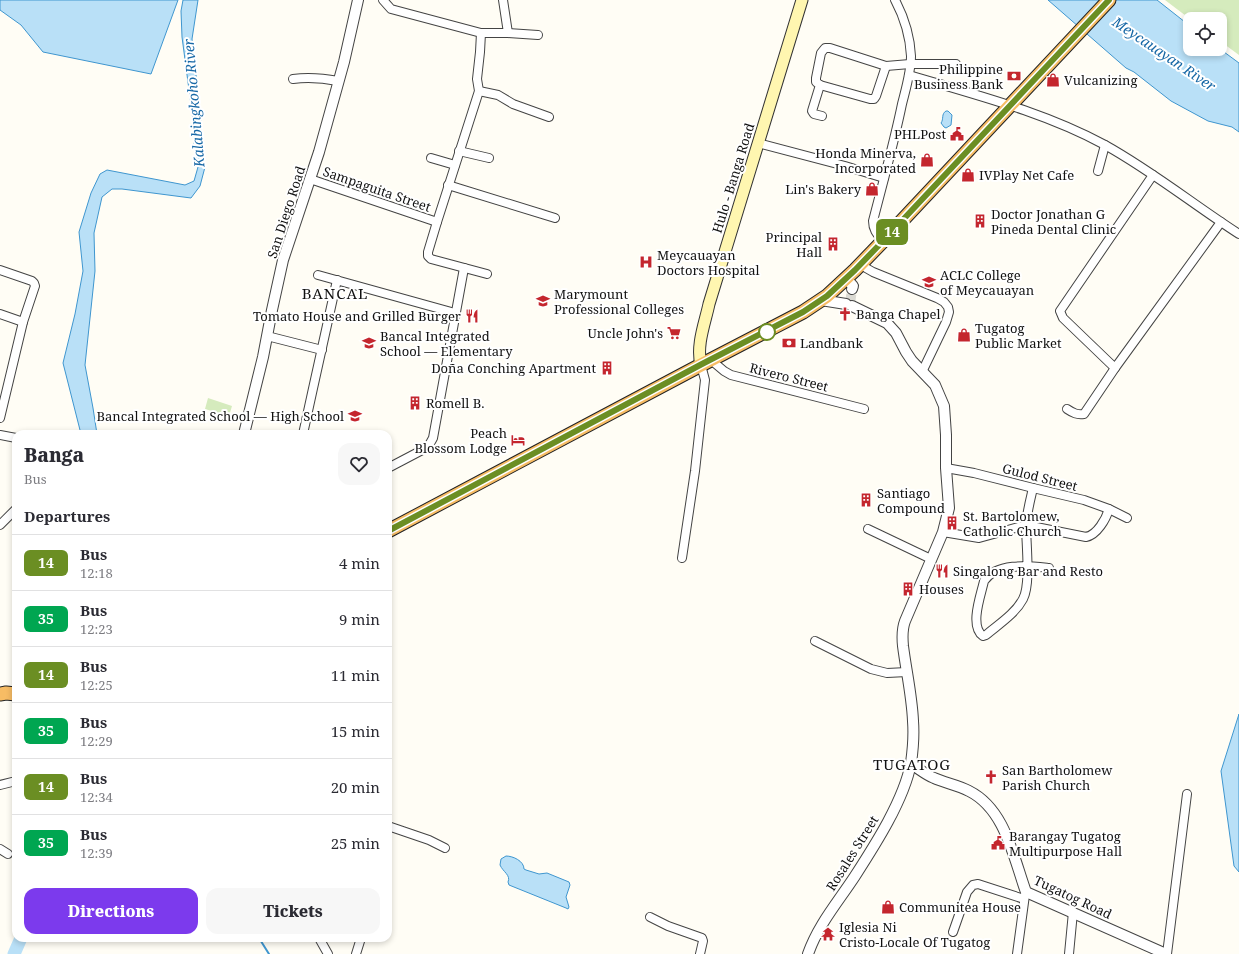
<!DOCTYPE html>
<meta charset="utf-8">
<style>
body{margin:0;font-family:"Noto Serif",serif;background:#f7f7f7;color:#2b2b33;height:100vh;display:flex;flex-direction:column;font-size:15px;white-space:nowrap}
*{box-sizing:border-box;margin:0}
p{font-size:13px;color:#7c7c81}
.icon{flex:none;width:22px;height:22px;fill:none;stroke:currentColor;stroke-width:2;stroke-linecap:round;stroke-linejoin:round}
.map{position:relative;flex:1;overflow:hidden}
.details{position:absolute;left:12px;top:430px;width:380px;height:512px;display:flex;flex-direction:column;background:#fff;border-radius:12px;box-shadow:0 2px 6px #0003}
.details>*{flex:none}
.badge{padding:0 8px;border-radius:6px;font-size:14px;line-height:26px}
.fabs{position:absolute;left:1183px;top:12px;display:grid;gap:8px}
.fabs a{display:grid;place-items:center;width:44px;height:44px;border-radius:8px;background:#fff;box-shadow:0 2px 6px #0003;font-size:20px}
.map>.badge{position:absolute;translate:-50% -50%;box-shadow:0 0 0 2px #fff}
h2{padding:0 12px;font-size:15px;line-height:36px}
.round{display:grid;place-items:center;flex:none;width:42px;height:42px;border-radius:12px;background:#f7f7f7}
.headline{display:flex;align-items:center;justify-content:space-between;height:68px;padding:0 12px}
h1{font-size:19px;font-weight:800;line-height:30px}
.primary-button{display:flex;gap:8px;margin-top:auto;padding:8px 12px}
.primary-button a{flex:1;height:46px;border-radius:12px;background:#7c3aed;color:#fff;font-size:16px;font-weight:800;line-height:46px;text-align:center}
.primary-button a+a{background:#f7f7f7;color:#2b2b33}
ul{padding:0;list-style:none}
li{display:flex;align-items:center;gap:12px;height:56px;padding:0 12px;border-top:1px solid #e1e1e2}
li div{flex:1}
li b{display:block;font-size:15px}
li em{font-style:normal}
li .badge{min-width:44px;font-weight:700;text-align:center}
.map>svg:first-child{display:block}
</style>
<div class="map">
<svg width="1239" height="954" viewBox="0 0 1239 954">
<rect width="100%" height="100%" fill="#fffdf5"/>
<g fill="#d5ebbd">
<polygon points="1165,0 1239,0 1239,55 1220,41 1220,19 1190,19"/>
<polygon points="208,398 232,406 229,416 205,409"/>
</g>
<g fill="#b9e0f7" stroke="#3f96cf">
<polygon points="0,0 178,0 151,74 43,52 21,25 0,10"/>
<polygon points="183,0 198,0 192,39 201,120 201,145 205,167 200,186 191,198 122,189 112,189 102,197 94,233 95,271 85,365 93,408 97,434 81,434 63,363 75,314 83,271 79,232 91,193 100,174 107,170 185,185 194,181 198,167 194,144 193,120 182,37 181,11"/>
<polygon points="1048,0 1157,0 1190,26 1190,49 1220,49 1239,63 1239,132 1232,127 1208,121 1171,101 1134,72 1126,68"/>
<path d="M946,111H948L952,115L951,125L946,128L944,127L941,123C944,119 941,114 946,111Z"/>
<polygon points="1239,714 1239,872 1234,866 1221,771"/>
<path d="M506,856C513,856 524,861 524,869L526,870L539,874L547,873L569,882L570,885L566,897L569,907L568,909L566,908L509,885L508,882C511,875 503,872 500,865L501,859Z"/>
</g>
<g fill="none" stroke-linecap="round" stroke-linejoin="round">
<polyline stroke="#3f96cf" stroke-width="2" points="259,938 269,954"/>
<polyline stroke="#b9e0f7" stroke-width="13" points="14,954 21,938"/>
<polyline stroke="#dbdad3" stroke-width="10" stroke-dasharray="10 5" stroke-linecap="butt" points="850,304 852,289"/>
<g stroke="#444" stroke-width="10">
<g id="minor">
<polyline points="383,0 391,9 481,33 508,33 538,35"/>
<polyline points="503,0 508,33"/>
<polyline points="481,33 480,52 477,79 479,91 437,222 428,252 428,256 431,259 487,274"/>
<path d="M909,75C976,95 1044,112 1105,145C1152,171 1194,205 1239,234"/>
<path d="M293,79C309,77 322,78 338,81"/>
<polyline points="820,85 870,99 874,99 876,96 886,66"/>
<polyline points="479,91 498,95 513,104 549,117"/>
<polyline points="822,116 814,114 812,111 820,85 816,82 816,78 821,53 825,48 830,48 886,66 910,64 956,64"/>
<polyline points="758,143 845,166 884,178"/>
<polyline points="459,151 489,158"/>
<polyline points="431,158 455,165"/>
<polyline points="1098,171 1105,145"/>
<polyline points="1153,175 1060,311 1063,318 1115,368 1221,222"/>
<polyline points="310,179 437,222"/>
<polyline points="448,185 555,218"/>
<path d="M883,241C877,234 873,230 873,221C883,182 894,143 902,104C906,88 911,72 911,56C910,36 904,17 895,0"/>
<polyline points="861,264 866,268 873,272 937,298 944,302 948,307 949,312 946,322 922,372"/>
<polyline points="0,270 32,281 34,283 35,286 23,322 0,418"/>
<polyline points="318,275 455,313"/>
<polyline points="0,314 23,322"/>
<polyline points="267,336 322,350"/>
<polyline points="711,360 724,371 731,375 864,409"/>
<path d="M1067,409C1073,413 1077,415 1084,414L1115,368"/>
<polyline points="303,434 312,393 337,280"/>
<polyline points="0,435 16,438"/>
<polyline points="388,468 428,447 433,438 464,268"/>
<polyline points="946,468 974,473 1033,488 1084,500 1109,509 1127,518"/>
<path d="M1033,488C1030,501 1027,512 1026,525C1026,543 1031,584 1023,599C1015,614 999,624 986,635L983,636C969,626 981,595 984,581C997,562 1029,566 1049,568"/>
<polyline points="0,525 16,509"/>
<polyline points="868,529 931,559"/>
<path d="M943,532L979,538L1026,525L1086,537C1097,535 1106,519 1109,509"/>
<polyline points="682,558 695,471 705,380 701,365"/>
<polyline points="815,641 871,669 887,673 907,672"/>
<polyline points="0,785 16,781"/>
<polyline points="388,826 429,840 445,848"/>
<polyline points="0,849 8,854"/>
<polyline points="650,917 668,926 702,938 703,941 700,954"/>
<polyline points="953,932 967,892 973,885 978,884 1024,899"/>
<polyline points="319,938 328,954"/>
<polyline points="356,954 361,938"/>
<polyline points="1017,954 1025,895"/>
<polyline points="1069,954 1073,912"/>
<polyline points="1167,954 1187,794"/>
</g>
</g>
<g stroke="#444" stroke-width="12">
<g id="tertiary">
<polyline points="846,278 853,286 852,289"/>
<polyline points="821,300 846,304"/>
<polyline points="244,434 263,357 272,310 283,260 319,152 344,62 358,0"/>
<path d="M911,764C918,768 926,775 934,778C945,783 958,785 969,791C1005,809 1013,856 1026,892L1166,954"/>
<path d="M808,954C818,925 838,902 855,876C875,845 904,800 911,763C913,749 914,734 913,721C912,696 906,670 903,646C902,636 902,629 905,621L943,532L949,508L946,468V435L944,406L935,385L912,361L906,352L896,333L887,323L852,306"/>
</g>
</g>
<g stroke="#333" stroke-width="13">
<path id="secondary" d="M701,365C696,345 705,323 709,304L802,0"/>
</g>
<g stroke="#222" stroke-width="15">
<g id="trunk">
<polyline points="388,531 701,365 803,312 827,296 855,270 883,241 1109,0"/>
<polyline points="0,694 6,693 16,694"/>
</g>
</g>
<use href="#minor" stroke="#fff" stroke-width="8"/>
<use href="#tertiary" stroke="#fff" stroke-width="10"/>
<use href="#secondary" stroke="#fff6b0" stroke-width="11"/>
<use href="#trunk" stroke="#f7bc64" stroke-width="13"/>
</g>
<g fill="none" stroke-linecap="round" stroke-linejoin="round">
<g stroke="#fff" stroke-width="9">
<polyline id="line" points="388,531 702,364 803,312 827,296 855,270 883,241 1109,0"/>
</g>
<use href="#line" stroke="#6b8e23" stroke-width="6"/>
</g>
<defs>
<g id="bank-bare" transform="scale(1.08)"><path d="M-6-4H6V4H-6ZM0-2.3a2.3 2.3 0 1 0 0 4.6a2.3 2.3 0 1 0 0-4.6Z" fill="#c4262e" stroke="#fff" stroke-width="2.5" paint-order="stroke"/></g>
<g id="shop-bare" transform="scale(1.08)"><path d="M-5-2.5h2.3a2.7 3.5 0 0 1 5.4 0H5L5.5 6h-11ZM-1.5-2.5h3a1.5 2.3 0 0 0-3 0Z" fill="#c4262e" stroke="#fff" stroke-width="2.5" paint-order="stroke"/></g>
<g id="civic-bare" transform="scale(1.08)"><path d="M-.6-6.5H3V-4.5H.6V-3L4-1V1h2V6H-6V1h2V-1L-.6-3ZM-1.2 2.5V6h2.4V2.5Z" fill="#c4262e" stroke="#fff" stroke-width="2.5" paint-order="stroke"/></g>
<g id="building-bare" transform="scale(1.08)"><path d="M-4-6H4V6H1V3H-1V6H-4ZM-2.5-4.3h1.7v1.8h-1.7ZM.8-4.3h1.7v1.8H.8ZM-2.5-1h1.7V.8h-1.7ZM.8-1h1.7V.8H.8Z" fill="#c4262e" stroke="#fff" stroke-width="2.5" paint-order="stroke"/></g>
<g id="hospital-bare" transform="scale(1.08)"><path d="M-5-5h3v3.5h4V-5h3V5h-3V1.5h-4V5h-3Z" fill="#c4262e" stroke="#fff" stroke-width="2.5" paint-order="stroke"/></g>
<g id="school-bare" transform="scale(1.08)"><path d="M0-5L7-2L0 1L-7-2ZM-4 1L0 2.5L4 1V4Q0 6-4 4Z" fill="#c4262e" stroke="#fff" stroke-width="2.5" paint-order="stroke"/></g>
<g id="university-bare" transform="scale(1.08)"><path d="M0-5L7-2L0 1L-7-2ZM-4 1L0 2.5L4 1V4Q0 6-4 4Z" fill="#c4262e" stroke="#fff" stroke-width="2.5" paint-order="stroke"/></g>
<g id="church-bare" transform="scale(1.08)"><path d="M-1.2-6h2.4v3.5h3.3v2.4h-3.3V6h-2.4V-.1h-3.3v-2.4h3.3Z" fill="#c4262e" stroke="#fff" stroke-width="2.5" paint-order="stroke"/></g>
<g id="restaurant-bare" transform="scale(1.08)"><path d="M-5-6h1v4h1v-4h1v4h1v-4h1v5L-1.5 .5V6h-2V.5L-5-1ZM5-6V6H3V1.5H1.5Q1.5-4 5-6Z" fill="#c4262e" stroke="#fff" stroke-width="2.5" paint-order="stroke"/></g>
<g id="supermarket-bare" transform="scale(1.08)"><path d="M-6-5.5h2.5l.6 2H6L4.5 2H-2.5L-4.4-4H-6ZM-1.5 3.2a1.3 1.3 0 1 0 .1 0ZM3 3.2a1.3 1.3 0 1 0 .1 0Z" fill="#c4262e" stroke="#fff" stroke-width="2.5" paint-order="stroke"/></g>
<g id="hotel-bare" transform="scale(1.08)"><path d="M-6-4.5h1.5V1H6V5H4.5V3h-9V5H-6ZM-4 0a1.8 1.8 0 1 1 3.6 0ZM.5 0V-2.5h3Q6-2.5 6 0Z" fill="#c4262e" stroke="#fff" stroke-width="2.5" paint-order="stroke"/></g>
<g id="temple-bare" transform="scale(1.08)"><path d="M0-6L5-2H3V0L6.5 2.5H4V6H1.5V3h-3V6H-4V2.5H-6.5L-3 0V-2H-5Z" fill="#c4262e" stroke="#fff" stroke-width="2.5" paint-order="stroke"/></g>
</defs>
<g fill-rule="evenodd">
<use href="#bank-bare" x="1014" y="76"/>
<use href="#shop-bare" x="1053" y="80"/>
<use href="#civic-bare" x="957" y="134"/>
<use href="#shop-bare" x="927" y="160"/>
<use href="#shop-bare" x="968" y="175"/>
<use href="#shop-bare" x="872" y="189"/>
<use href="#building-bare" x="980" y="221"/>
<use href="#building-bare" x="833" y="244"/>
<use href="#hospital-bare" x="646" y="262"/>
<use href="#school-bare" x="929" y="282"/>
<use href="#university-bare" x="543" y="301"/>
<use href="#church-bare" x="845" y="314"/>
<use href="#restaurant-bare" x="472" y="316"/>
<use href="#supermarket-bare" x="674" y="333"/>
<use href="#shop-bare" x="964" y="335"/>
<use href="#school-bare" x="369" y="343"/>
<use href="#bank-bare" x="789" y="343"/>
<use href="#building-bare" x="607" y="368"/>
<use href="#building-bare" x="415" y="403"/>
<use href="#school-bare" x="355" y="416"/>
<use href="#hotel-bare" x="518" y="440"/>
<use href="#building-bare" x="866" y="500"/>
<use href="#building-bare" x="952" y="523"/>
<use href="#restaurant-bare" x="942" y="571"/>
<use href="#building-bare" x="908" y="589"/>
<use href="#church-bare" x="991" y="777"/>
<use href="#civic-bare" x="998" y="843"/>
<use href="#shop-bare" x="888" y="907"/>
<use href="#temple-bare" x="828" y="934"/>
</g>
<circle fill="#fff" stroke="#6b8e23" stroke-width="2" cx="767" cy="332" r="8"/>
<g text-anchor="middle" stroke-width="4" stroke-linejoin="round" paint-order="stroke">
<g font-size="13" fill="#111" stroke="#fff" text-anchor="start">
<text x="1003" y="74" text-anchor="end">Philippine<tspan x="1003" dy="15">Business Bank</tspan></text>
<text x="1064" y="85">Vulcanizing</text>
<text x="946" y="139" text-anchor="end">PHLPost</text>
<text x="916" y="158" text-anchor="end">Honda Minerva,<tspan x="916" dy="15">Incorporated</tspan></text>
<text x="979" y="180">IVPlay Net Cafe</text>
<text x="861" y="194" text-anchor="end">Lin's Bakery</text>
<text x="991" y="219">Doctor Jonathan G<tspan x="991" dy="15">Pineda Dental Clinic</tspan></text>
<text x="822" y="242" text-anchor="end">Principal<tspan x="822" dy="15">Hall</tspan></text>
<text x="657" y="260">Meycauayan<tspan x="657" dy="15">Doctors Hospital</tspan></text>
<text x="940" y="280">ACLC College<tspan x="940" dy="15">of Meycauayan</tspan></text>
<text x="554" y="299">Marymount<tspan x="554" dy="15">Professional Colleges</tspan></text>
<text x="856" y="319">Banga Chapel</text>
<text x="461" y="321" text-anchor="end">Tomato House and Grilled Burger</text>
<text x="975" y="333">Tugatog<tspan x="975" dy="15">Public Market</tspan></text>
<text x="663" y="338" text-anchor="end">Uncle John's</text>
<text x="380" y="341">Bancal Integrated<tspan x="380" dy="15">School — Elementary</tspan></text>
<text x="800" y="348">Landbank</text>
<text x="596" y="373" text-anchor="end">Doña Conching Apartment</text>
<text x="426" y="408">Romell B.</text>
<text x="344" y="421" text-anchor="end">Bancal Integrated School — High School</text>
<text x="507" y="438" text-anchor="end">Peach<tspan x="507" dy="15">Blossom Lodge</tspan></text>
<text x="877" y="498">Santiago<tspan x="877" dy="15">Compound</tspan></text>
<text x="963" y="521">St. Bartolomew,<tspan x="963" dy="15">Catholic Church</tspan></text>
<text x="953" y="576">Singalong Bar and Resto</text>
<text x="919" y="594">Houses</text>
<text x="1002" y="775">San Bartholomew<tspan x="1002" dy="15">Parish Church</tspan></text>
<text x="1009" y="841">Barangay Tugatog<tspan x="1009" dy="15">Multipurpose Hall</tspan></text>
<text x="899" y="912">Communitea House</text>
<text x="839" y="932">Iglesia Ni<tspan x="839" dy="15">Cristo-Locale Of Tugatog</tspan></text>
</g>
<g font-size="13" fill="#111" stroke="#fff">
<text transform="translate(733 178) rotate(-73)" y="5">Hulo - Banga Road</text>
<text transform="translate(377 189) rotate(19)" y="5">Sampaguita Street</text>
<text transform="translate(286 212) rotate(-72)" y="5">San Diego Road</text>
<text transform="translate(789 377) rotate(14)" y="5">Rivero Street</text>
<text transform="translate(1040 477) rotate(14)" y="5">Gulod Street</text>
<text transform="translate(852 853) rotate(-58)" y="5">Rosales Street</text>
<text transform="translate(1073 897) rotate(25)" y="5">Tugatog Road</text>
</g>
<g font-size="14" font-style="italic" fill="#1768a6" stroke="#fff">
<text transform="translate(1164 54) rotate(34)" y="5">Meycauayan River</text>
<text transform="translate(194 103) rotate(-95)" y="5">Kalabingkoho River</text>
</g>
<g font-size="15" letter-spacing="1" fill="#111" stroke="#fff">
<text x="335" y="299">BANCAL</text>
<text x="912" y="770">TUGATOG</text>
</g>
</g>
</svg>
<div class="fabs">
<a><svg class="icon" aria-label="locate" viewBox="0 0 24 24"><circle cx="12" cy="12" r="6"/><path d="M12 2v4M12 18v4M2 12h4M18 12h4"/></svg></a>
</div>
<b class="badge" style="left:892px;top:232px;background:#6b8e23;color:#fff">14</b>
<section class="details">
<div class="headline"><div><h1>Banga</h1><p>Bus</p></div><a class="round"><svg class="icon" aria-label="heart" viewBox="0 0 24 24"><path d="M12 20l-8-8c-3-5 5-10 8-4 3-6 11-1 8 4z"/></svg></a></div>
<h2>Departures</h2>
<ul>
<li><span class="badge" style="background:#6b8e23;color:#fff">14</span><div><b>Bus</b><p>12:18</p></div><em>4 min</em></li>
<li><span class="badge" style="background:#00a651;color:#fff">35</span><div><b>Bus</b><p>12:23</p></div><em>9 min</em></li>
<li><span class="badge" style="background:#6b8e23;color:#fff">14</span><div><b>Bus</b><p>12:25</p></div><em>11 min</em></li>
<li><span class="badge" style="background:#00a651;color:#fff">35</span><div><b>Bus</b><p>12:29</p></div><em>15 min</em></li>
<li><span class="badge" style="background:#6b8e23;color:#fff">14</span><div><b>Bus</b><p>12:34</p></div><em>20 min</em></li>
<li><span class="badge" style="background:#00a651;color:#fff">35</span><div><b>Bus</b><p>12:39</p></div><em>25 min</em></li>
</ul>
<div class="primary-button"><a>Directions</a><a>Tickets</a></div>
</section>
</div>
